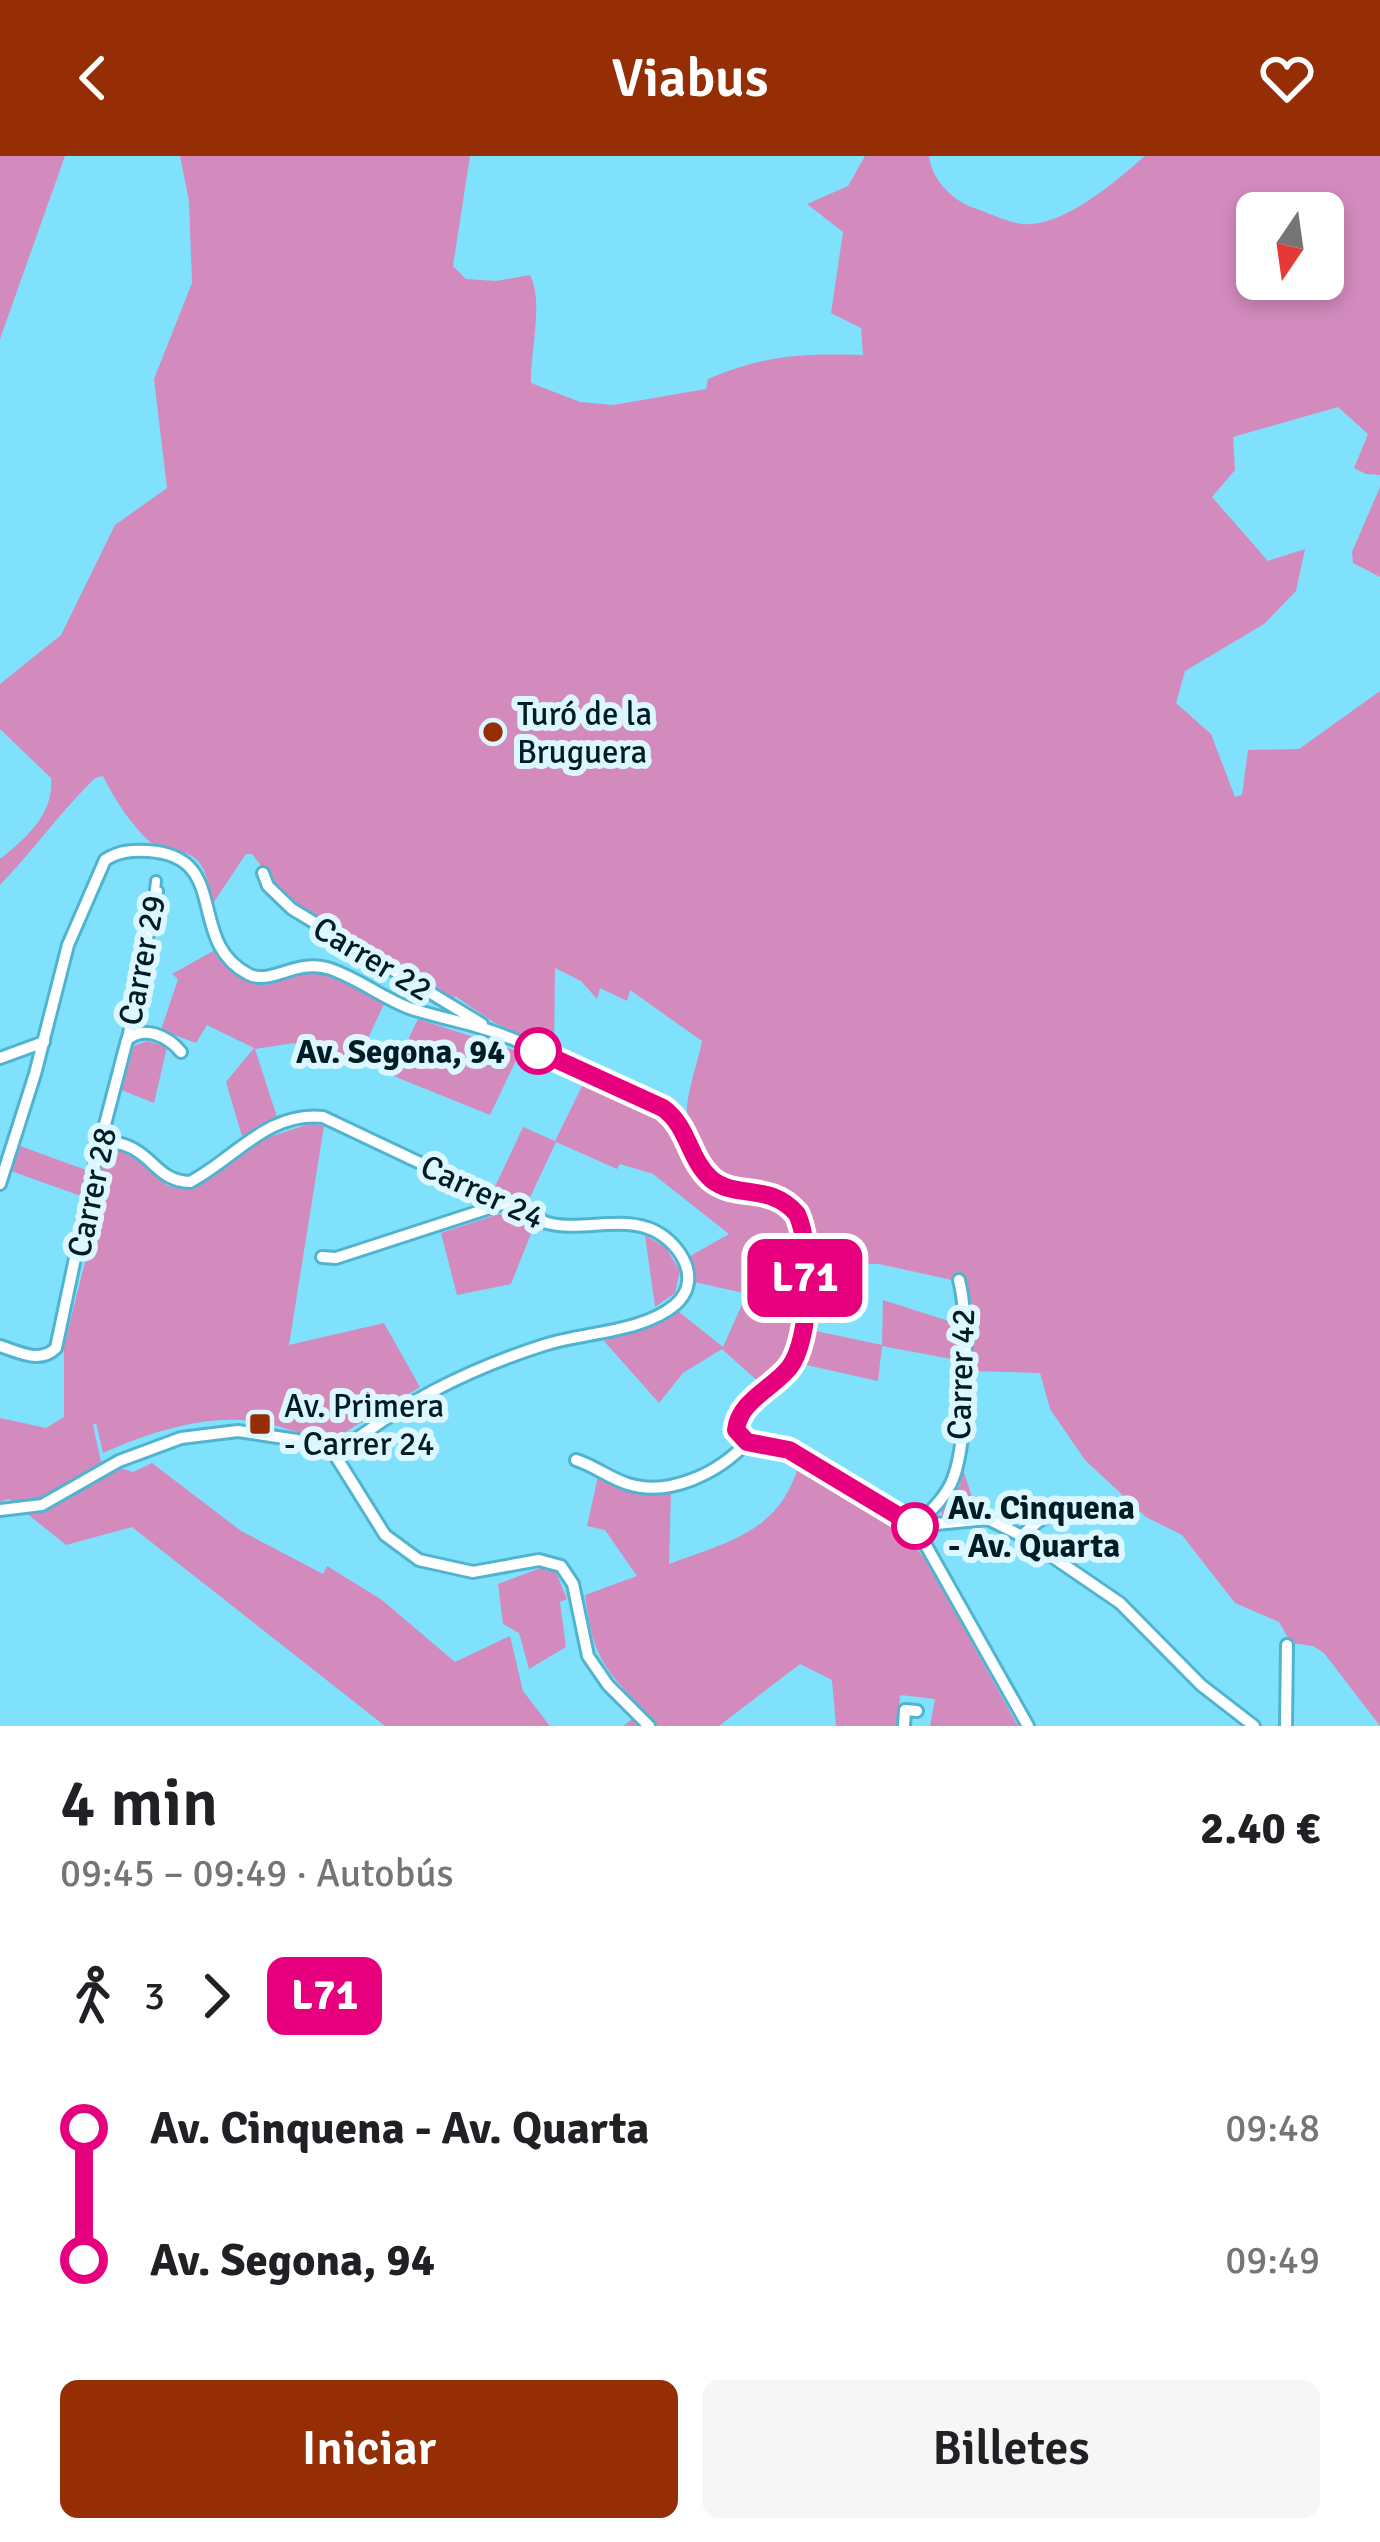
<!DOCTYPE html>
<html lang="es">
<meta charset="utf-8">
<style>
body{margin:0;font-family:Signika,sans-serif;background:#f6f6f6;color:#202124;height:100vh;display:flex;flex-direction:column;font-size:45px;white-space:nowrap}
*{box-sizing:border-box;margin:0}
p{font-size:39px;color:#757577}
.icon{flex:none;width:66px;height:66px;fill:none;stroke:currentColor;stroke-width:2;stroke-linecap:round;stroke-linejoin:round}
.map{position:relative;height:1570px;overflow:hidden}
.details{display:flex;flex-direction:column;background:#fff;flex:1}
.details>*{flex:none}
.badge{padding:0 24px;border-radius:18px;font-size:42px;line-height:78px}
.needle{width:78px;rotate:193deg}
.tools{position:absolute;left:1236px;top:36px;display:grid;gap:24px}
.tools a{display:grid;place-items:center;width:108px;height:108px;border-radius:18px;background:#fff;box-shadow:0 6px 18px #0003;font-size:60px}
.map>.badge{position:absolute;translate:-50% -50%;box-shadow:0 0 0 6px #fff}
.legs{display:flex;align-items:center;gap:18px;height:132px;padding:0 60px;font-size:39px}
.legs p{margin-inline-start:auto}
.headline{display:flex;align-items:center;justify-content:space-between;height:204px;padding:0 60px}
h1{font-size:66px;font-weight:600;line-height:90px}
.primary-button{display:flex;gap:24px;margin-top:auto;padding:24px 60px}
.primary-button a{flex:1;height:138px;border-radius:18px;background:#952e05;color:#fff;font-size:48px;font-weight:600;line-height:138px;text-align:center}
.primary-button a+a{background:#f6f6f6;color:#202124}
ul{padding:0 60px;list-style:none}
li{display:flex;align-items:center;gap:42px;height:132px;font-size:45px}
li i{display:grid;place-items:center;width:18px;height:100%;margin:0 15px;background:currentColor}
li i::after{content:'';width:30px;height:30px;margin:-15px;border:9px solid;border-radius:50%;background:#fff}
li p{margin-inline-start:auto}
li:first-child i{background:linear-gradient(#0000 50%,currentColor 0)}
li:last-child i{background:linear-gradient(currentColor 50%,#0000 0)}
header{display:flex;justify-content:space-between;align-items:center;height:156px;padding:0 60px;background:#952e05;color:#fff;font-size:54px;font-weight:600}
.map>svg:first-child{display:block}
</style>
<header><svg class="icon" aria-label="back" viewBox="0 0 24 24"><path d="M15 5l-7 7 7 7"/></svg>Viabus<svg class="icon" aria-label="heart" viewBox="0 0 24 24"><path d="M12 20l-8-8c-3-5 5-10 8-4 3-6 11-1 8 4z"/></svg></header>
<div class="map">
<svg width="1380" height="1570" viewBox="0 0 1380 1570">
<rect width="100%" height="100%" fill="#7fe1fc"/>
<g fill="#d38bbe" fill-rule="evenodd">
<polygon points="0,0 65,0 0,183"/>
<path d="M180,0H470L453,110L466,123L496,125L530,119C544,146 530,195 531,227L580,246L613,249L706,233L708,223C764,199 803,197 863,199L861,172L831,157L843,76L807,48L848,30L865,0H929C932,25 954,46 977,53C991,58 1007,66 1022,68C1063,72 1116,25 1145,0H1380V319L1366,318L1354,312L1368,278L1338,251L1233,281L1235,314L1212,341L1268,405L1305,393L1296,435L1264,468L1185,515L1176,547L1211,578L1235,641L1242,639L1248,594L1299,593L1380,535V1570L1324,1497L1313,1490L1291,1487L1279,1466L1235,1447L1182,1379L1146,1361L1085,1304L1050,1253L1040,1217L971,1215L973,1172L962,1120L952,1124L879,1108L812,1107C811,981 697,1071 687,960C686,937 698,907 702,885L630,834L627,845L600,832L597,843L581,825L555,812L554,894L495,867L455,840L453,843L434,834L299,754C279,737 268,717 252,698H246L212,749C208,727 207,701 181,696C172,695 161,695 154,689C134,674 113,641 103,620L95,622C60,656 34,694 0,729V703C27,681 54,658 51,622L0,573V528L61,479L115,369L167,332L154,223L192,127L189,45ZM1257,57H1323V123H1257Z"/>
<polygon points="1380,331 1380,421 1353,407 1352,396"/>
<path d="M215,794C230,815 249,837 277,826C290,822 300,815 314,817C339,820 363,836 384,848L358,904L294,887L255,893L277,961L242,980L226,926L254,892L207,869L196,887L161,874L178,823L172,818Z"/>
<polygon points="418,863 520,896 490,959 391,919"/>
<polygon points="147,885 167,891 154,947 121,934 134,890"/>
<path d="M585,924C613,937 655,949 674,973C691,993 690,1019 715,1033C740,1047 772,1036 790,1062C803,1082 798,1113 797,1135L744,1137L694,1126L690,1100L729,1078L653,1018L620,1008L617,1013L556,986L526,1050L493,1035L523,971L555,985Z"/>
<path d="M312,967L324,970L289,1189L384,1167L420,1231L332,1284C307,1281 284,1270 259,1266C209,1257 149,1276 103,1297L96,1267L93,1269L101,1306L133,1316L152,1307L241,1375L323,1418L327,1410L382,1444L455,1506L510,1480L523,1535L550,1570H385L132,1371L66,1389L9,1343L0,1346V1262L46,1272L64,1261V1190L86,1102L104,1002L113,995L124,994L168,1030L194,1033L263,983Z"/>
<polygon points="20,990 86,1014 81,1040 11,1015"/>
<polygon points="499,1058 534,1070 511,1128 457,1139 441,1077"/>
<polygon points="645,1079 666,1092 680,1115 675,1137 655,1151"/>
<polygon points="744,1144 797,1144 791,1198 761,1228 722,1193 683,1217 659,1247 604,1185 678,1155 723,1191"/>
<polygon points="883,1144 958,1168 957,1204 882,1190 878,1225 802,1208 811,1174 882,1189"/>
<path d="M799,1308L904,1374L928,1408L1018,1570H930L935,1543L900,1539L898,1570H836L832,1524L800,1508L719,1570H623L644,1554C602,1511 593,1500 585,1439L637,1420L605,1374L587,1370L598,1320L632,1335L671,1336L669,1408C728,1386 780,1376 799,1308Z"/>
<polygon points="963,1313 977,1357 942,1359 941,1354 960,1329"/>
<polygon points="543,1411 555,1414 567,1443 560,1446 566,1491 529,1513 519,1477 503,1468 498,1428"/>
</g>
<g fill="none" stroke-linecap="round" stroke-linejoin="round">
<g stroke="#50b4cf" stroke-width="14">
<polyline id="pedestrian" points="127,882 158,735 155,734 156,725"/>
</g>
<g stroke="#50b4cf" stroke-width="16">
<g id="minor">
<polyline points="263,717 268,730 292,753 482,868"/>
<polyline points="0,902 44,886"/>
<path d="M100,985C154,986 150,1025 190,1026C234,1003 268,955 323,961L547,1067C582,1076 623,1059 655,1075C682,1089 703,1125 675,1149C641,1177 583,1176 544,1189C466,1214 400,1248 335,1299"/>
<path d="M0,1028L35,918L68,789L105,704C119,695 132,694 148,695C232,700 185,785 248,818C270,830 295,803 327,812C357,821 380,841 409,852C438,862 468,866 497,877C551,897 603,924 655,948C695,970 685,1008 718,1027C750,1046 786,1022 803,1072C808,1109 812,1183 789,1212C775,1229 755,1241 740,1257L736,1273L747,1286L789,1294L915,1370L1028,1570"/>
<polyline points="322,1101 336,1102 505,1047"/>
<path d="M0,1190C19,1196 40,1208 56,1192L96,1003L127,884C144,869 168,880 181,896"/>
<path d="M576,1304C595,1310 609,1322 628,1328C669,1341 719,1317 747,1286"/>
<polyline points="0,1354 42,1349 119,1305 181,1282 238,1275 297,1284 335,1299 385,1379 419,1404 473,1416 539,1404 561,1410 573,1428 588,1500 608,1529 649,1570"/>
<path d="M917,1368C931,1355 946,1341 953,1323C968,1284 970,1165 959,1124"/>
<polyline points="915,1370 988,1363 1022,1380 1120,1447 1201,1529 1254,1570"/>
<path d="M1022,1380C1047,1353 1080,1342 1116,1354"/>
<polyline points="904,1570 905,1554 917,1555"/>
<polyline points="1286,1570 1287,1489"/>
</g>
</g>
<use href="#pedestrian" stroke="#fff" stroke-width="8"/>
<use href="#minor" stroke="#fff" stroke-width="10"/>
</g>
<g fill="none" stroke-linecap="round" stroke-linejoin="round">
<g stroke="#fff" stroke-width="27">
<path id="line-1" d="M538,895L663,952C689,971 688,1002 711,1023C736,1044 770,1026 797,1058C812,1090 812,1183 789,1212C772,1233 739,1245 736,1274L747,1286L789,1294L915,1370"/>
</g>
<use href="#line-1" stroke="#e6007e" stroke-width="18"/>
</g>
<g fill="#952e05" stroke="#dcf7ff" stroke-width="4.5">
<circle cx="493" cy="576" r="12"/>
<rect x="248" y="1256" width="24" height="24" rx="6"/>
</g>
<g fill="#fff" stroke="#e6007e" stroke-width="6">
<circle cx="538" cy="895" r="21"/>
<circle cx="915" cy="1370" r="21"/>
</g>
<g text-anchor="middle" stroke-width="12" stroke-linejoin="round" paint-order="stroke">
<g font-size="33" fill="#001c24" stroke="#dcf7ff" text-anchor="start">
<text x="517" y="569">Turó de la<tspan x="517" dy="38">Bruguera</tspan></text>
<text x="284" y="1261">Av. Primera<tspan x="284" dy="38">- Carrer 24</tspan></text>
</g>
<g font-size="33" fill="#001c24" stroke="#dcf7ff">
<text transform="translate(373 802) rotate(31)" y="12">Carrer 22</text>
<text transform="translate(141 804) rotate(-79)" y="12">Carrer 29</text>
<text transform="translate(483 1035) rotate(25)" y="12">Carrer 24</text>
<text transform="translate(91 1036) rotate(-78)" y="12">Carrer 28</text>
<text transform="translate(960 1218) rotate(-88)" y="12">Carrer 42</text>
</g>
<g font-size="33" font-weight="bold" fill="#001c24" stroke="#dcf7ff" text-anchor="end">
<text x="505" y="907">Av. Segona, 94</text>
<text x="948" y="1363" text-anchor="start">Av. Cinquena<tspan x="948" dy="38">- Av. Quarta</tspan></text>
</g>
</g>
</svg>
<div class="tools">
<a><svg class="needle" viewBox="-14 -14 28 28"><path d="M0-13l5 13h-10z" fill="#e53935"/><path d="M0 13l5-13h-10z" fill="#757577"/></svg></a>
</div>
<b class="badge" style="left:805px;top:1122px;background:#e6007e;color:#fff">L71</b>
</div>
<section class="details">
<div class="headline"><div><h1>4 min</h1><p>09:45 – 09:49 · Autobús</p></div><b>2.40 €</b></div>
<div class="legs"><svg class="icon" aria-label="walk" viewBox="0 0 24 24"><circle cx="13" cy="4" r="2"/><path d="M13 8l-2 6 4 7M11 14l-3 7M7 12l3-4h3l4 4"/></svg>3<svg class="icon" aria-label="forward" viewBox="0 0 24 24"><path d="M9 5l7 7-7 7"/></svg><b class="badge" style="background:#e6007e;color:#fff">L71</b></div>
<ul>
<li><i style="color:#e6007e"></i><b>Av. Cinquena - Av. Quarta</b><p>09:48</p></li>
<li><i style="color:#e6007e"></i><b>Av. Segona, 94</b><p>09:49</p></li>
</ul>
<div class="primary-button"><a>Iniciar</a><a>Billetes</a></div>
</section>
